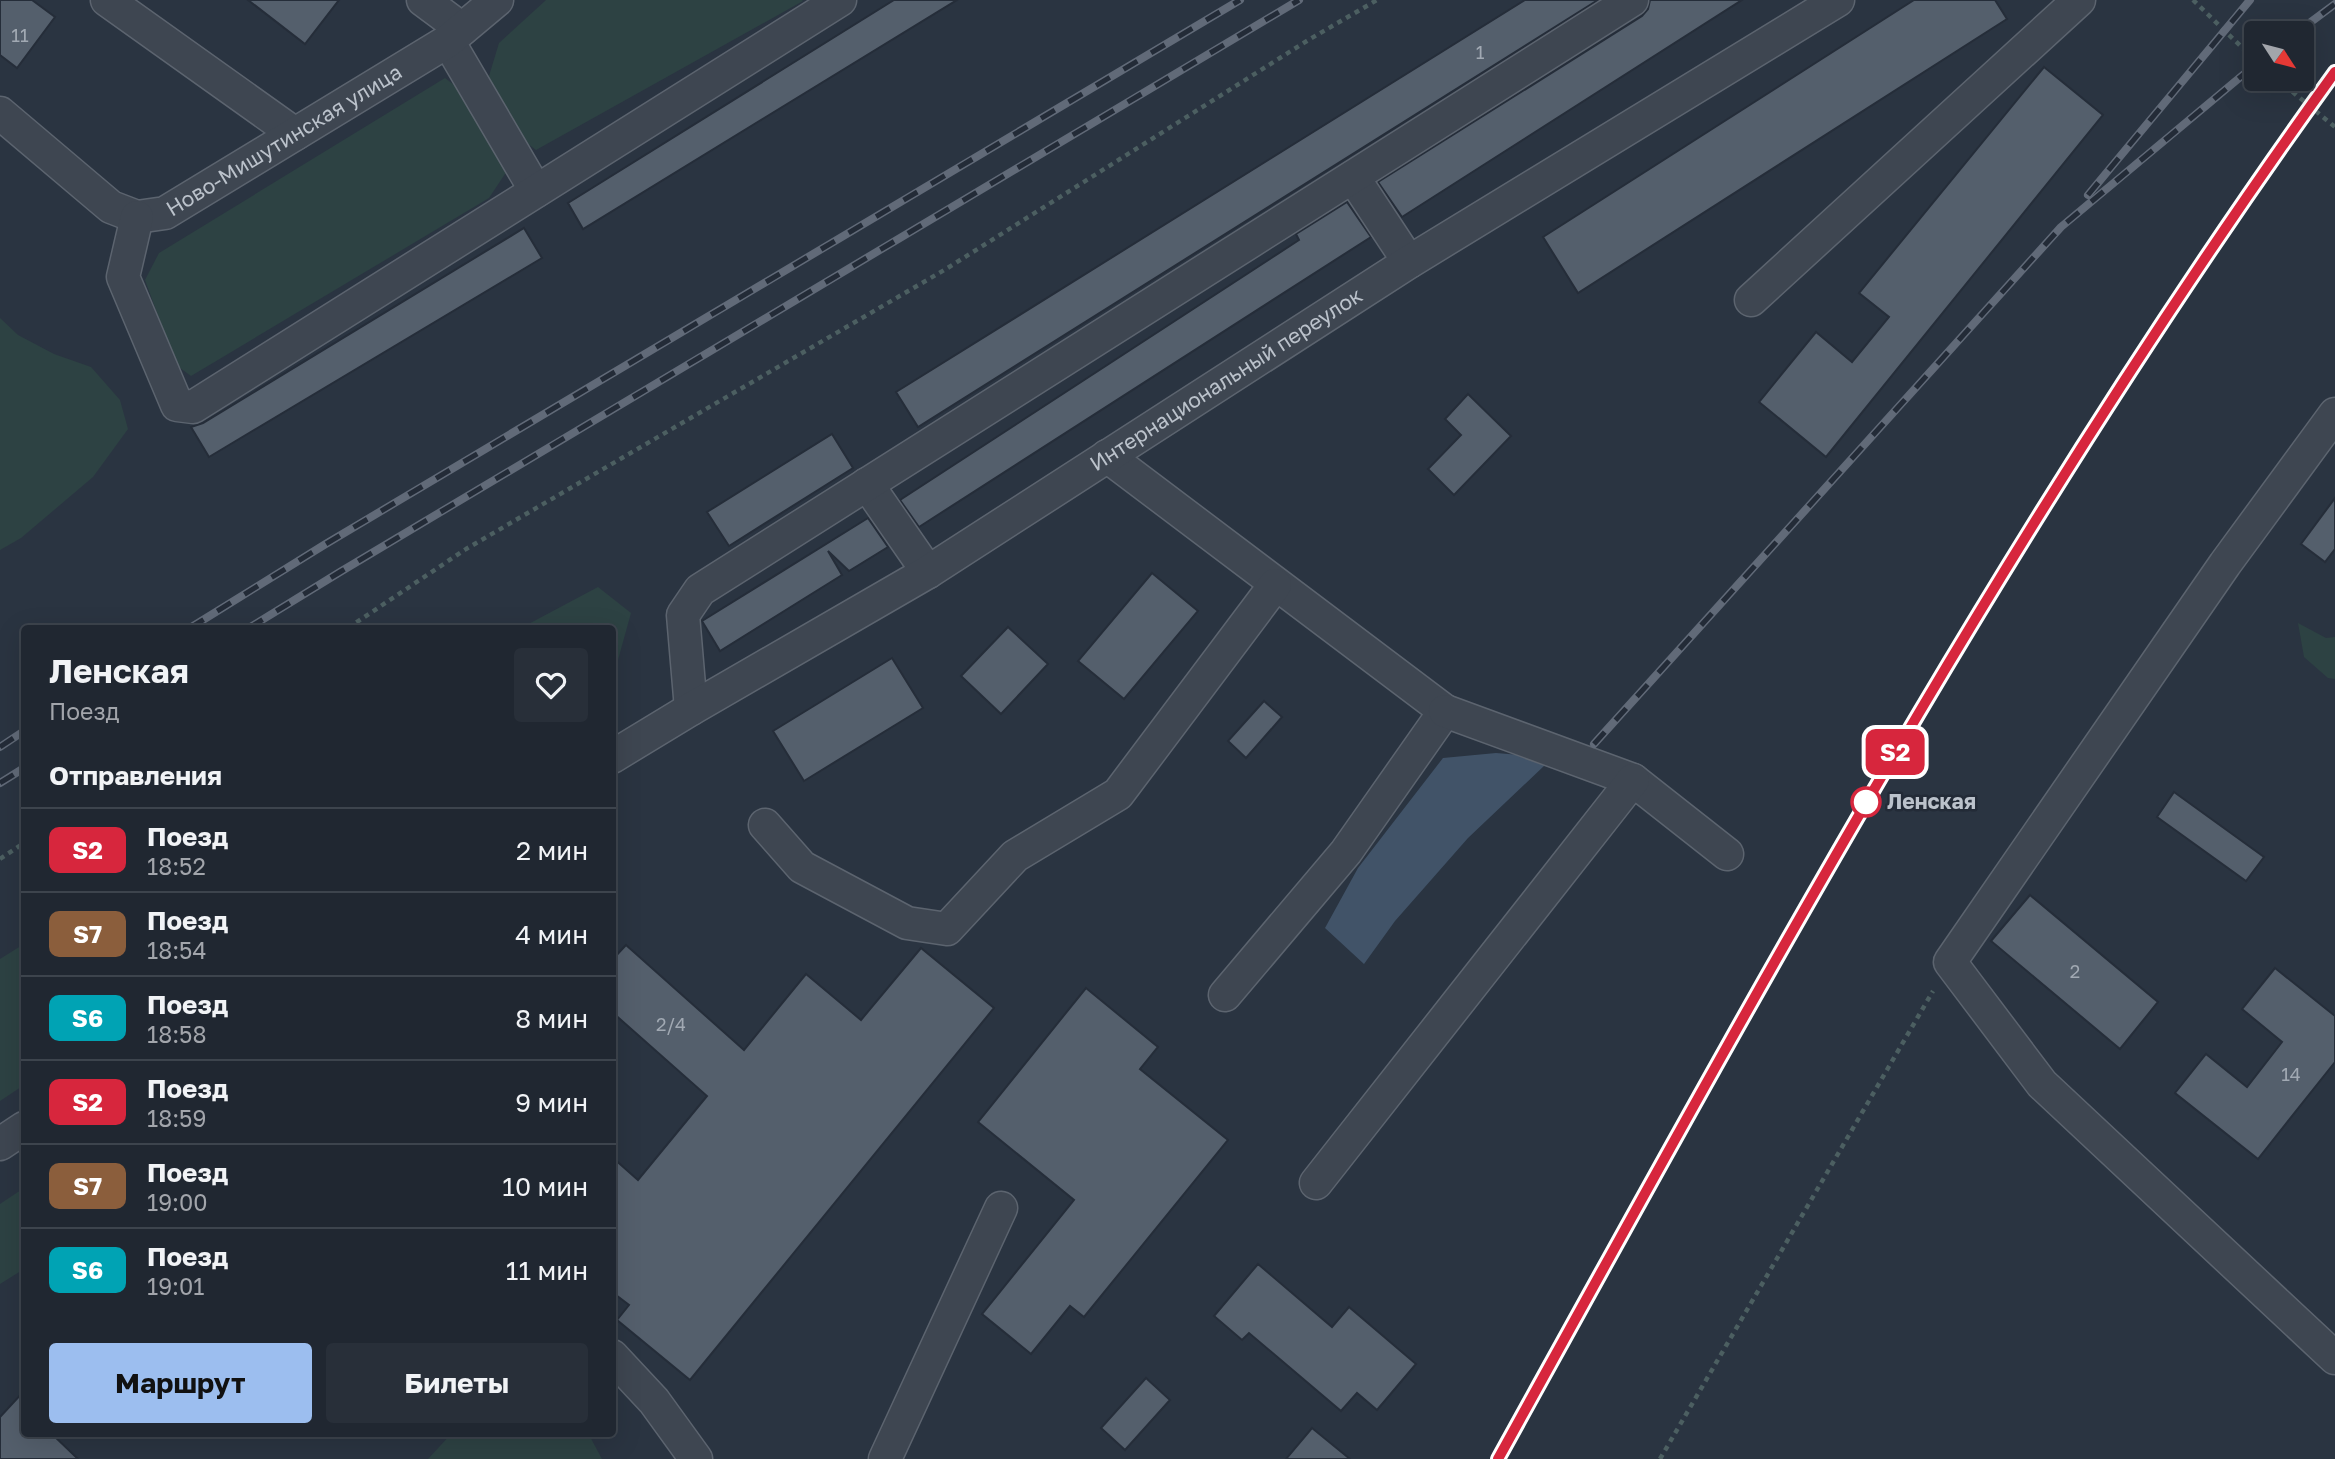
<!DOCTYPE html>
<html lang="ru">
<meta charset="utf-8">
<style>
body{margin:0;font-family:"Golos Text",sans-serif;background:#282f39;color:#f1f3f6;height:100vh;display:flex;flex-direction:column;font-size:26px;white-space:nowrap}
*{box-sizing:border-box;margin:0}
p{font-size:23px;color:#a2a5ab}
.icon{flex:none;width:38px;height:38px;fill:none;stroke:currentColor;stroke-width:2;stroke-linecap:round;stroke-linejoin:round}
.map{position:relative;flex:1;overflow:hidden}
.panel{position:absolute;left:21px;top:625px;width:595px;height:812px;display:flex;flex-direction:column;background:#202731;border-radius:7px;box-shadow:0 7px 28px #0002,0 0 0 2px #3d444d}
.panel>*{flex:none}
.badge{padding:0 14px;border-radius:10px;font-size:24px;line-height:46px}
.needle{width:46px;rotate:126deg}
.buttons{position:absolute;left:2244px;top:21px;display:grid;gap:14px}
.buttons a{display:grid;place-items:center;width:70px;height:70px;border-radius:7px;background:#202731;box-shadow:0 7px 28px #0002,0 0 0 2px #3d444d;font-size:35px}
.map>.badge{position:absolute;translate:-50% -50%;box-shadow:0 0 0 4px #fff}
h2{padding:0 28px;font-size:26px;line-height:63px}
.round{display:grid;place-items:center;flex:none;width:74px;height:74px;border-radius:7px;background:#282f39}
.head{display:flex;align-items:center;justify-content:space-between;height:119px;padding:0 28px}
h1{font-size:33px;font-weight:700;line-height:52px}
.cta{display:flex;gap:14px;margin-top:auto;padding:14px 28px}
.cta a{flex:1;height:80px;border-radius:7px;background:#9cbeef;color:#111;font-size:28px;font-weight:700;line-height:80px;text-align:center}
.cta a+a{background:#282f39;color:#f1f3f6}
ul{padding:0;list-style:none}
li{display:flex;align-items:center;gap:21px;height:84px;padding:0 28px;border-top:2px solid #3d444d}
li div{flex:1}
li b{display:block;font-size:26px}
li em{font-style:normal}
li .badge{min-width:77px;font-weight:700;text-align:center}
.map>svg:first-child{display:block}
</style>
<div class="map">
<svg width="2335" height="1459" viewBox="0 0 2335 1459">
<rect width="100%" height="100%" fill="#2a3441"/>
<g fill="#2d4243">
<polygon points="546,0 802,0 803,1 536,150 514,133 498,106 489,76 499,43"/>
<polygon points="445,78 467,95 507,171 489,198 191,376 176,365 145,280 159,253"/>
<polygon points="0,318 18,335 54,354 91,367 120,400 128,429 93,477 21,538 0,550"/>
<polygon points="598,587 631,613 613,678 612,628 521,628"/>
<polygon points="2298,623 2326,638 2335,637 2335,679 2328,678 2304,657"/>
<polygon points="24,944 24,1085 0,1101 0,959"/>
<polygon points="24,1188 24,1269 0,1284 0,1204"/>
<polygon points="452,1433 588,1433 602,1459 428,1459"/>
</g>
<polygon fill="#415368" points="1496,753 1533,756 1545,765 1468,838 1395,921 1364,964 1325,928 1358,868 1443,758"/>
<g fill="#545f6c" stroke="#252d39" stroke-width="2">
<polygon points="0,0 32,0 55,17 17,68 0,55"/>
<polygon points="248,0 339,0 305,44"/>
<polygon points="894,0 957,0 583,229 568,203"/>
<polygon points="1525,0 1598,0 918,427 896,392"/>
<polygon points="1650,0 1742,0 1402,217 1378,182 1642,16 1648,9"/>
<polygon points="1914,0 1995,0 2007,19 1578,293 1543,237"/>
<polygon points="2044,67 2103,115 1826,457 1759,402 1816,332 1852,362 1889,317 1859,293"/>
<polygon points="1347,202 1371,237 919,527 900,500 1299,240 1296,234"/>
<polygon points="524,228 542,258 209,457 191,427 203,423"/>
<polygon points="1468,394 1511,436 1454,495 1428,469 1461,435 1445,419"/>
<polygon points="832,434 853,468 729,546 707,512"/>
<polygon points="2335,498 2335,549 2325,562 2301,544"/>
<polygon points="868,518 888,547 849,571 828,551 842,575 720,651 702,621"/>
<polygon points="1152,573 1198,611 1124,699 1078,661"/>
<polygon points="1008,627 1048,664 1001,714 961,676"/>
<polygon points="892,658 923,708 804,781 773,731"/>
<polygon points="1264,701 1282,717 1246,758 1228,741"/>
<polygon points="2174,792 2264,857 2246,881 2157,817"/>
<polygon points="2030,895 2158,1002 2120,1049 1991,941"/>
<polygon points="626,945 744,1050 806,974 861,1020 921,948 994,1008 690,1380 617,1320 629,1305 612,1292 612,1157 638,1180 707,1096 612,1012 612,960"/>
<polygon points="2275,968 2335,1016 2335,1062 2258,1159 2175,1093 2206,1054 2247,1087 2282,1042 2242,1009"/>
<polygon points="1086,988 1158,1047 1140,1069 1228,1140 1084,1317 1070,1306 1031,1354 982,1314 1074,1200 978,1122"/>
<polygon points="1258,1264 1332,1327 1349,1307 1416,1364 1377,1410 1357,1393 1341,1411 1249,1333 1242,1340 1214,1316"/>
<polygon points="1146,1378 1170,1400 1125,1450 1101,1428"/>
<polygon points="24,1391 24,1433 51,1433 78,1459 0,1459 0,1417"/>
<polygon points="1312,1428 1350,1459 1286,1459"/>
</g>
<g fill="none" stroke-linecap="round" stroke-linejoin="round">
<g stroke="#5c646f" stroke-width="35">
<g id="minor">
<polyline points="107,0 295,134"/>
<polyline points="423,0 462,29"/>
<polyline points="448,41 536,191"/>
<path id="s1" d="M0,113L111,207L137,217L165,213L448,41L497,0"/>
<polyline points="1353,177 1409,262"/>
<polyline points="137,217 123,277 177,405 193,407 840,0"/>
<polyline points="1751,300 2079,0"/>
<polyline points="2335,414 2225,564 1950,962 2042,1084 2335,1358"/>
<polyline points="1107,456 1445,711 1346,852 1225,995"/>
<polyline points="867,484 928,572"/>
<polyline points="691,709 683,615 700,590 1632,0"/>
<polyline points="1445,711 1633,780 1727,854"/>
<path id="s2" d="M612,757L691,709L928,572L1409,262L1838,0"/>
<polyline points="765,825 802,867 907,923 947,929 1015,856 1118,794 1275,585"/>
<polyline points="0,1144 24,1128"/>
<polyline points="1316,1183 1633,780"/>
<polyline points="612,1356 654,1401 696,1459"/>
<polyline points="885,1459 1001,1208"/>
</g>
</g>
<g stroke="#4c5f61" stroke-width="4.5" stroke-dasharray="5 5" stroke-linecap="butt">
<polyline points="2193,0 2256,61"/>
<polyline points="2277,79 2335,127"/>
<polyline points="348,628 466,549 946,269 1310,39 1377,0"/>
<polyline points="0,859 24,843"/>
<polyline points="1660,1459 1933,991"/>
</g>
<use href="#minor" stroke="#3e4651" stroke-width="32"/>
<g stroke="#616a78" stroke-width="8">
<g id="rail">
<polyline points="2296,33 2335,4"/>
<polyline points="2088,195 2250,0"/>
<polyline points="190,628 324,545 1240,0"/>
<polyline points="249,628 340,572 1299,0"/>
<polyline points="1594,744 2061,227 2256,64"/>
<polyline points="0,747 24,731"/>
<polyline points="0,783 24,768"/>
<path d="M1498,1459C1577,1316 1657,1174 1737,1032C1921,703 2113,377 2335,72"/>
</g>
</g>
<use href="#rail" stroke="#232b37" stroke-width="5" stroke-dasharray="16" stroke-linecap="butt"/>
</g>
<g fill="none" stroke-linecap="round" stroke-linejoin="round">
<g stroke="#fff" stroke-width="16">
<path id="line" d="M1498,1459C1759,987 2018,510 2335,72"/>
</g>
<use href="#line" stroke="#d7263d" stroke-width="10"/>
</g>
<circle fill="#fff" stroke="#d7263d" stroke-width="3.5" cx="1866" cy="802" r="14"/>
<g text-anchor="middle" stroke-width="5" stroke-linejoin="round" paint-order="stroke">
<g font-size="18" fill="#a1a9b3">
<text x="20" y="42">11</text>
<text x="1480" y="59">1</text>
<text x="2075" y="978">2</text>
<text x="671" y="1031">2/4</text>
<text x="2291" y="1081">14</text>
</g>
<g font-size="21" fill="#bbc2cb" stroke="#232b37">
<text dy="7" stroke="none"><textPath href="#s1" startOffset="341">Ново-Мишутинская улица</textPath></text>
<text dy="7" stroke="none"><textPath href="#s2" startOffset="721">Интернациональный переулок</textPath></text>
</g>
<g font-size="21" font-weight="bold" fill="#bbc2cb" stroke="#232b37" text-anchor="start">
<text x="1887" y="809">Ленская</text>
</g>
</g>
</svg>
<div class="buttons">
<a><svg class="needle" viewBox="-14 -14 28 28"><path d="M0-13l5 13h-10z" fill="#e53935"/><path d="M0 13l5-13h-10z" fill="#a2a5ab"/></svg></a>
</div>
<b class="badge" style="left:1895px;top:752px;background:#d7263d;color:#fff">S2</b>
<section class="panel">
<div class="head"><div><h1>Ленская</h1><p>Поезд</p></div><a class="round"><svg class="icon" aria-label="heart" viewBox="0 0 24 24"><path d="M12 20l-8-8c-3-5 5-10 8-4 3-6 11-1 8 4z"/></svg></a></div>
<h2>Отправления</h2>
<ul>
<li><span class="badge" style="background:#d7263d;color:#fff">S2</span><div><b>Поезд</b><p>18:52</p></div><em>2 мин</em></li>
<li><span class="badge" style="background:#8b5e3c;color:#fff">S7</span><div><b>Поезд</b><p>18:54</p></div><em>4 мин</em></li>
<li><span class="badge" style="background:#00a3b4;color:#fff">S6</span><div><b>Поезд</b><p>18:58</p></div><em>8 мин</em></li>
<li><span class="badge" style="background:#d7263d;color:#fff">S2</span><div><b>Поезд</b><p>18:59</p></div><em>9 мин</em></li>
<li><span class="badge" style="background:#8b5e3c;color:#fff">S7</span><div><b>Поезд</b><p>19:00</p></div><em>10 мин</em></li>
<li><span class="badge" style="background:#00a3b4;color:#fff">S6</span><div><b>Поезд</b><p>19:01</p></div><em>11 мин</em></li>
</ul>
<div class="cta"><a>Маршрут</a><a>Билеты</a></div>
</section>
</div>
